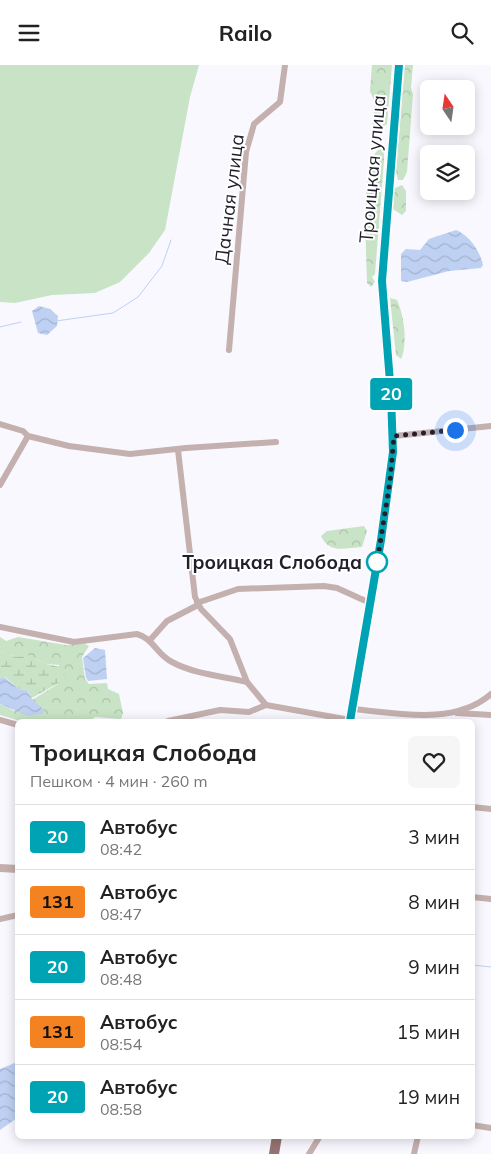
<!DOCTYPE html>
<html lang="ru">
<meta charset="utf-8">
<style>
body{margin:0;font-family:Mulish,sans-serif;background:#f6f6f6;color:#222;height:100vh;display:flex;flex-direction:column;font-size:19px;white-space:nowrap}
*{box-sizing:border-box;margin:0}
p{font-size:16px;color:#767676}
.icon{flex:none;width:28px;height:28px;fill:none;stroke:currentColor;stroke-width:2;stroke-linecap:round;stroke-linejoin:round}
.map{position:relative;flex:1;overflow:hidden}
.drawer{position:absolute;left:15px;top:654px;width:460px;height:420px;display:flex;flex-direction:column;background:#fff;border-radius:8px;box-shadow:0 2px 12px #0003}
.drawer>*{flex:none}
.badge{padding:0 10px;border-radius:4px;font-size:18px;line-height:32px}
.needle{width:32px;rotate:347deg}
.buttons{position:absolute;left:420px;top:15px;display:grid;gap:10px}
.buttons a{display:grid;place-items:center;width:55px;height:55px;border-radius:8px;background:#fff;box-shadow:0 2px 12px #0003;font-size:25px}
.you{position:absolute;width:25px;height:25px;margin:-12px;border:4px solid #fff;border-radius:50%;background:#1a73e8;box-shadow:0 0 0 8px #1a73e833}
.map>.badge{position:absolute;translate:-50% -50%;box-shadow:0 0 0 2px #fff}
.round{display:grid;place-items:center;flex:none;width:52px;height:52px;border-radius:8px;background:#f6f6f6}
.headline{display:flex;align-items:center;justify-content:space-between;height:85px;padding:0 15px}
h1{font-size:24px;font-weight:700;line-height:38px}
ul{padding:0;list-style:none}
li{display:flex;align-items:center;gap:15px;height:65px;padding:0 15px;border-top:1px solid #e0e0e0}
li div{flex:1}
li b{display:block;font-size:19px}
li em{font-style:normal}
li .badge{min-width:55px;font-weight:700;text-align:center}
header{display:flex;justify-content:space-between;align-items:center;height:65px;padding:0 15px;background:#fff;font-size:22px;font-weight:700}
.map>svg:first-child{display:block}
</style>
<header><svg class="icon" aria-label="menu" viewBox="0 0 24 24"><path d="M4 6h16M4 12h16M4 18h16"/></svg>Railo<svg class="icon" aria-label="search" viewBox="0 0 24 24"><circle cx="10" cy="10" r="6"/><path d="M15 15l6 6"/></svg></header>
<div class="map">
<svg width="491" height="1089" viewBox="0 0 491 1089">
<defs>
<pattern id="forest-crowns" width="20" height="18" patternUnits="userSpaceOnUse" patternTransform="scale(1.25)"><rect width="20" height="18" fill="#c8e3c5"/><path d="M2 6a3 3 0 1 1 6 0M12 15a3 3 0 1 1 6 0" fill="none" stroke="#acc2a9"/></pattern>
<pattern id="wetland-marsh" width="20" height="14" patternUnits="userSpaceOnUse" patternTransform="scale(1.25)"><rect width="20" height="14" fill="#c8e3c5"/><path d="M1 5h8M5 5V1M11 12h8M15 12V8" fill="none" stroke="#acc2a9"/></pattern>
<pattern id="water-waves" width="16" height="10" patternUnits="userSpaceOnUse" patternTransform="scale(1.25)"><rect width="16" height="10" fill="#bed1f2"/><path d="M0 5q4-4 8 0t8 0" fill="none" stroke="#a3b3d0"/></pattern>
</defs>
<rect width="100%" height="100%" fill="#f9f8ff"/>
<polygon fill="#c8e3c5" points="0,0 199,0 190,32 165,165 149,188 120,217 95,228 52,230 15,238 0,237"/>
<g fill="url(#forest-crowns)">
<polygon points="372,0 392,0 387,59 374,67 372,64 375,38 370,26"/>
<polygon points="405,0 413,0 411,23 413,29 407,107 403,115 398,115 396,106"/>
<path d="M380,84L384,88V96L375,209L372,212L375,217L371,222L367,218C367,195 359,93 380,84Z"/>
<polygon points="402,120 406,126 406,146 402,150 393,144 393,124"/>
<path d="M390,233L397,235C404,251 408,278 401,294L396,290Z"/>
<path d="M364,461L367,466L362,482C345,483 329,489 321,471L327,466Z"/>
<polygon points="0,572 6,576 18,572 66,580 85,579 89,581 82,592 85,614 89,619 107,618 108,624 119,629 123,648 121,654 95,652 90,656 20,656 0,650 0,639 14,646 58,619 59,600 46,599 35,593 17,592 0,586"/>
</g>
<polygon fill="url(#wetland-marsh)" points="0,586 17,592 29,590 46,599 65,603 64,615 32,633 27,625 19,624 5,612 0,613"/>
<g fill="url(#water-waves)">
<path d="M456,165C469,170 480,186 483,200L481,203L449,206L407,217L401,216V189L406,184L420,185L429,174Z"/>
<polygon points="39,241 50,244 58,251 57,261 47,270 38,268 32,246"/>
<polygon points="95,583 105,585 107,614 88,616 86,613 83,593"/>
<polygon points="4,612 19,624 27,625 32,634 44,645 43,648 28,651 0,639 0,613"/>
<polygon points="17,997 17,1053 0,1065 0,1004"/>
</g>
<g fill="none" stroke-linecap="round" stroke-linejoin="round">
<g stroke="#bed1f2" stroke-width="1">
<polyline points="56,256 113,248 138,232 162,201 171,175"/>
<polyline points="0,262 21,257"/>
<polyline points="472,900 491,902"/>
</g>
<g stroke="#c4b0af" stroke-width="6">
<polyline points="229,285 246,87 254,59 280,37 285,0"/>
<polyline points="0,359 23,366 28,371 69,381 130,389 186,383 276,377"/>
<polyline points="394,371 491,361"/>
<polyline points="178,385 195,532 201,544 230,574 247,617 266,640 350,655"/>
<polyline points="0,420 28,371"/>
<polyline points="197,538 238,524 324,521 337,523 370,538"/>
<path d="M0,562L74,577L137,569C153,573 157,590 172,597C194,609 222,611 247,617"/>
<polyline points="150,575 167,556 198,540"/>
<path d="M352,644C397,648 454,661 491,629"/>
<polyline points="457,648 491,650"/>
<polyline points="0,655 18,660"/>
<polyline points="168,656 220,645 249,647 266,640"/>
<polyline points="472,742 491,744"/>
<polyline points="472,832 491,834"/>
<polyline points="0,854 18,850"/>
<polyline points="472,1060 491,1063"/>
<polyline points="309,1089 320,1071"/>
<polyline points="414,1089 418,1071"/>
</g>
<polyline stroke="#c4b0af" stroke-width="8" points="0,803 18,804"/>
<g stroke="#957372" stroke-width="10">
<polyline points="350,656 381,475 393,387 391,330 382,216 399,0"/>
<polyline points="274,1089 277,1071"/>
</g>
</g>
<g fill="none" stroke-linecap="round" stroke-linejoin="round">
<g stroke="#fff" stroke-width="11">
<polyline id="line" points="350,656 381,475 393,387 391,330 382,216 399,0"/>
</g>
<use href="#line" stroke="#00a3b4" stroke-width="8"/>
<polyline stroke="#211f2b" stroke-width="5" stroke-dasharray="0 9" points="377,497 376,504 390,416 394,371 455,365"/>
</g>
<circle fill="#fff" stroke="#00a3b4" stroke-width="2.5" cx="377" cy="497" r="10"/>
<g text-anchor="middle" stroke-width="4" stroke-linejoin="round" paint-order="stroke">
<g font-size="19" fill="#211f2b" stroke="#fff">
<text transform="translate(372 104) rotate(-85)" y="7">Троицкая улица</text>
<text transform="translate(229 134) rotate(-83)" y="7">Дачная улица</text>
</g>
<g font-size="19" font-weight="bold" fill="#211f2b" stroke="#fff" text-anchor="end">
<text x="362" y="504">Троицкая Слобода</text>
</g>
</g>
</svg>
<div class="buttons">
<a><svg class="needle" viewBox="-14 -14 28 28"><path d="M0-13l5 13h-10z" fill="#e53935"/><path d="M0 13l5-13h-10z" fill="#767676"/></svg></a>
<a><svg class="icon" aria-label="layers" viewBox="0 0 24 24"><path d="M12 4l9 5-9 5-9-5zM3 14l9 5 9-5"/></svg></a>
</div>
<div class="you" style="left:455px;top:365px"></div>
<b class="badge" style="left:391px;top:329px;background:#00a3b4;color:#fff">20</b>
<section class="drawer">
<div class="headline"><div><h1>Троицкая Слобода</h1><p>Пешком · 4 мин · 260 m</p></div><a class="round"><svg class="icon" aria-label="heart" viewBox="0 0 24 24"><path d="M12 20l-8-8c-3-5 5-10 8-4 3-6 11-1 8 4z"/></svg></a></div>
<ul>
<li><span class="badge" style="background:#00a3b4;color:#fff">20</span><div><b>Автобус</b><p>08:42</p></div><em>3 мин</em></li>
<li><span class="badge" style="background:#f58220;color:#111">131</span><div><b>Автобус</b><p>08:47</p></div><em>8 мин</em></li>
<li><span class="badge" style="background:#00a3b4;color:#fff">20</span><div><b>Автобус</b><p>08:48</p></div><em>9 мин</em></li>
<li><span class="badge" style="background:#f58220;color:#111">131</span><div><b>Автобус</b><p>08:54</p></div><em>15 мин</em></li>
<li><span class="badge" style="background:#00a3b4;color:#fff">20</span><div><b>Автобус</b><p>08:58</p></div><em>19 мин</em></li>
</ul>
</section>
</div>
